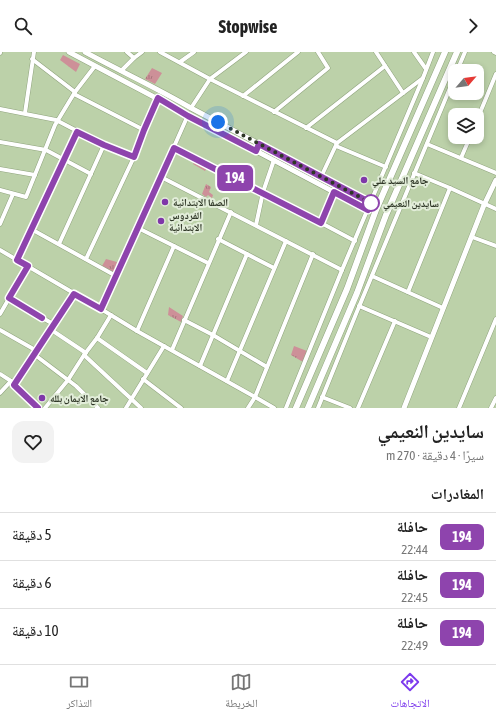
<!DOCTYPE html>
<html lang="ar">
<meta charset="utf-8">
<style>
body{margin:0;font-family:"Asap Condensed","Noto Naskh Arabic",sans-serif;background:#f2f2f2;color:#222;direction:rtl;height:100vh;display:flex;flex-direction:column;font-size:15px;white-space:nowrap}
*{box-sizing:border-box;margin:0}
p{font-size:13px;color:#767676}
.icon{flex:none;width:22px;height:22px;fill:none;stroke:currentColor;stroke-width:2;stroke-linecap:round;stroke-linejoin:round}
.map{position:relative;height:356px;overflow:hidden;direction:ltr}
.sheet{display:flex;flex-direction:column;background:#fff;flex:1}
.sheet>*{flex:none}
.badge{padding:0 8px;border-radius:6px;font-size:14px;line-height:26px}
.needle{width:26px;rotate:62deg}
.controls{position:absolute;left:448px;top:12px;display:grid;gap:8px}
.controls a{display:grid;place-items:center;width:36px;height:36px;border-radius:8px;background:#fff;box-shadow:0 2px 6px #0003;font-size:20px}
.you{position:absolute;width:20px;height:20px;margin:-10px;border:3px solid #fff;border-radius:50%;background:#1a73e8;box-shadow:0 0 0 6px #1a73e833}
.map>.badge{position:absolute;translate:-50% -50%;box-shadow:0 0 0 2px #fff}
h2{padding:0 12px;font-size:15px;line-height:36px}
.round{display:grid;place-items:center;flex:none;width:42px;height:42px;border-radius:12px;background:#f2f2f2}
.summary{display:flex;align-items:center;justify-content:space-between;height:68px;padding:0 12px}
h1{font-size:19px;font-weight:700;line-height:30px}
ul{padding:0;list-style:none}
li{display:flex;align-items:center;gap:12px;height:48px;padding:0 12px;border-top:1px solid #e0e0e0}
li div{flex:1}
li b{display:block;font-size:15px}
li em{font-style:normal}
li .badge{min-width:44px;font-weight:700;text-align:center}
header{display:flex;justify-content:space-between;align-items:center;height:52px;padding:0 12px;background:#fff;font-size:18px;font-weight:700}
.tab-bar{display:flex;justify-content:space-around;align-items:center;height:56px;border-top:1px solid #e0e0e0;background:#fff;font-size:11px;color:#767676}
.tab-bar a{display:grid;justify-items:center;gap:2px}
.tab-bar .selected{color:#7c3aed}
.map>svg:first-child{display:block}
</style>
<header><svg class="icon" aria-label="forward" viewBox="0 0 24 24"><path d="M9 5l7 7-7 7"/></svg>Stopwise<svg class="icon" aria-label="search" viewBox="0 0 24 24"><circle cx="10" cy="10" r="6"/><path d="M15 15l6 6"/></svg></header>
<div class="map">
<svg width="496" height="356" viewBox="0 0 496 356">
<defs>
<pattern id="grass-tufts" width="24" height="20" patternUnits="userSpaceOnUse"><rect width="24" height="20" fill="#cd9098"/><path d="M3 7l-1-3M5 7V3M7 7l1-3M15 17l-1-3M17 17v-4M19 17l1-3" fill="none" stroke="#a7767c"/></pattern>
</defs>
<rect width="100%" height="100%" fill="#bcd1a9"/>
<g fill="url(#grass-tufts)">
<polygon points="63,3 80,12 76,20 60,8"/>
<polygon points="152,16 162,21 155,32 145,27"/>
<polygon points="196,108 208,114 205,119 193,112"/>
<polygon points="206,132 211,135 209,140 213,143 212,146 208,143 206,145 202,142"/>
<polygon points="106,207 117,210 114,220 102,214"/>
<polygon points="169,255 183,264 181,270 168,263"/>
<polygon points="294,294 307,299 303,310 291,303"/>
</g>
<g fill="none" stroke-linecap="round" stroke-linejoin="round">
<g stroke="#8fa37d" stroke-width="5">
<g id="minor">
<polyline points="127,0 134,6"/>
<polyline points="160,0 210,27 337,91"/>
<polyline points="376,0 403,41"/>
<polyline points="414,0 426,17"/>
<polyline points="494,0 496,1"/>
<polyline points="0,1 0,0"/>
<polyline points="32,7 75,40"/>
<polyline points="180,10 194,0"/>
<polyline points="121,19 134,6 142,0"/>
<polyline points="457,19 465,0"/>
<polyline points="74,42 144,78"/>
<polyline points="243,44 298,0"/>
<polyline points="191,56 210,27 246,0"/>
<polyline points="0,57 56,68 104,93 134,105"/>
<polyline points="274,60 328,16 318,0"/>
<polyline points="25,61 34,0"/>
<polyline points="477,68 496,22"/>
<polyline points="306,76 385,14"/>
<polyline points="0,90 46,98 91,122"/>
<polyline points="427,92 496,121"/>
<polyline points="336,94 386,115"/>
<polyline points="174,96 263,140 355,189"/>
<polyline points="461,106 470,85"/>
<polyline points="0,117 35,123"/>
<polyline points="414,121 450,136 496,157"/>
<polyline points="161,125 342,218"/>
<polyline points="321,125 337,91 423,26 433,0"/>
<polyline points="0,138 26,145 55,73 75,40 95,14"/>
<polyline points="321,171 335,140"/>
<polyline points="0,172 13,142"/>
<polyline points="256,173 263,140 274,108"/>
<polyline points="138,176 208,211"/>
<polyline points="31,177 116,224"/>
<polyline points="472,185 496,194"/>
<polyline points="218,187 274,216"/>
<polyline points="59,192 104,93"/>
<polyline points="0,198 101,257 137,279 255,345 274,356"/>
<polyline points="86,207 134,105 144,78 158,47"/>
<polyline points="17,208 77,79"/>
<polyline points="372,224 443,256"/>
<polyline points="408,240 450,136"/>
<polyline points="9,246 53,272"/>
<polyline points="359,254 431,285"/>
<polyline points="101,257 138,176 188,63"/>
<polyline points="0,262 28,214"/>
<polyline points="184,268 213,283 267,315"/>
<polyline points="50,277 86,301"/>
<polyline points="0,278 37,299"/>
<polyline points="137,279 174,194"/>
<polyline points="97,286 147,321"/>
<polyline points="172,298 231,160"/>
<polyline points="35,303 76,334 98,356"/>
<polyline points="84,303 141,356"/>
<polyline points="200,314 247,202"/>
<polyline points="0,322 11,329 38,356"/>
<polyline points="143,327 181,356"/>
<polyline points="227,329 286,189"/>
<polyline points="14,333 74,242"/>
<polyline points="0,341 11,329"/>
<polyline points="322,345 350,356"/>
<polyline points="45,356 68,328 84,303 97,286 111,263"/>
<polyline points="126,356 164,294"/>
<polyline points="248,356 255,345 313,202"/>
<polyline points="286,356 342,218 423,26"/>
<polyline points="318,356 356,262 455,24"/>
<polyline points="358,356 395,269"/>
<polyline points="459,356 496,267"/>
<polyline points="491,356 496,346"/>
</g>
</g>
<g stroke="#8fa37d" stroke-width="6">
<g id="tertiary">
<polyline points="69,0 368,158"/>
<path d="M85,0C120,19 157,36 191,56L371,151"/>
<polyline points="404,356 484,153 496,128"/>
</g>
</g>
<g stroke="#8fa37d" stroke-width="7">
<g id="secondary">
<polyline points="296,356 347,237 376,158 445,0"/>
<polyline points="308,356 357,241 386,163 457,0"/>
</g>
</g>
<use href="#minor" stroke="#fff" stroke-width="4"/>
<use href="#tertiary" stroke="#fff" stroke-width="5"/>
<use href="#secondary" stroke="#fff" stroke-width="6"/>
</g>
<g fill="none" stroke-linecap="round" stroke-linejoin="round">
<g stroke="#fff" stroke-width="9">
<polyline id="line" points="38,356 14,333 74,242 101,257 174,96 321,171 334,140 368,158 371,151 259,92 256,99 188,64 158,46 144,78 134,105 104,93 77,80 17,208 28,214 9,246 42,266"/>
</g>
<use href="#line" stroke="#8e44ad" stroke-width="6"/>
<polyline stroke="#2e3626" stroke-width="4" stroke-dasharray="0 7.2" points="218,70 371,151"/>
</g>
<g fill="#7f37a9" stroke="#e2edd9" stroke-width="1.5">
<circle cx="364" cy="128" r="4"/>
<circle cx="165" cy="150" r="4"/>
<circle cx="161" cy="169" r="4"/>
<circle cx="42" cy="346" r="4"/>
</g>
<circle fill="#fff" stroke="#8e44ad" stroke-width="2" cx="371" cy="151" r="8"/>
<g text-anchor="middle" stroke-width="4" stroke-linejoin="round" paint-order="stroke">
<g font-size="10" font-weight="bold" fill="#2e3626" stroke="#e2edd9" text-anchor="start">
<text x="372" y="132">جامع السيد علي</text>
<text x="173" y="154">الصفا الابتدائية</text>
<text x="169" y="167">الفردوس<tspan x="169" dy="12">الابتدائية</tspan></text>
<text x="50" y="350">جامع الايمان بلله</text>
</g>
<g font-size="10" font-weight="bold" fill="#2e3626" stroke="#e2edd9" text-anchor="start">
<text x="383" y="155">سايدين النعيمي</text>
</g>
</g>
</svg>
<div class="controls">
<a><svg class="needle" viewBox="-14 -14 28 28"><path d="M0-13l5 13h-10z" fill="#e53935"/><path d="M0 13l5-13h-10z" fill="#767676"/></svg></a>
<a><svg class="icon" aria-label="layers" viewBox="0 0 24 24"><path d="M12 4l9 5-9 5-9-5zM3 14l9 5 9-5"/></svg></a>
</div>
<div class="you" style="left:218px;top:70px"></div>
<b class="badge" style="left:235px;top:126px;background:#8e44ad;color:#fff">194</b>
</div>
<section class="sheet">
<div class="summary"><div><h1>سايدين النعيمي</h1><p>سيرًا · 4 دقيقة · 270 m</p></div><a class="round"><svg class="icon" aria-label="heart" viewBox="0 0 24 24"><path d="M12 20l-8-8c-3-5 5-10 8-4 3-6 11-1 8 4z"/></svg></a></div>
<h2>المغادرات</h2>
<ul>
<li><span class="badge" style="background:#8e44ad;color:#fff">194</span><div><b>حافلة</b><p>22:44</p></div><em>5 دقيقة</em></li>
<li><span class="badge" style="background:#8e44ad;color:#fff">194</span><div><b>حافلة</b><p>22:45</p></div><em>6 دقيقة</em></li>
<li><span class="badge" style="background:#8e44ad;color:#fff">194</span><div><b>حافلة</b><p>22:49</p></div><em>10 دقيقة</em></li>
</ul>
</section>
<nav class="tab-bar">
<a class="selected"><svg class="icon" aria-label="directions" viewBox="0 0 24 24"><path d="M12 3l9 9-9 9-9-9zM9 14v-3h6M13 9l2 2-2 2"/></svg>الاتجاهات</a>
<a><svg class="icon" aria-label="map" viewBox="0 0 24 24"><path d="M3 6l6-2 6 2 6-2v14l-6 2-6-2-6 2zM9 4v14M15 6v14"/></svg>الخريطة</a>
<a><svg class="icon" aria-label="tickets" viewBox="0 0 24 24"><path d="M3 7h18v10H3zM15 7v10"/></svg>التذاكر</a>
</nav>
